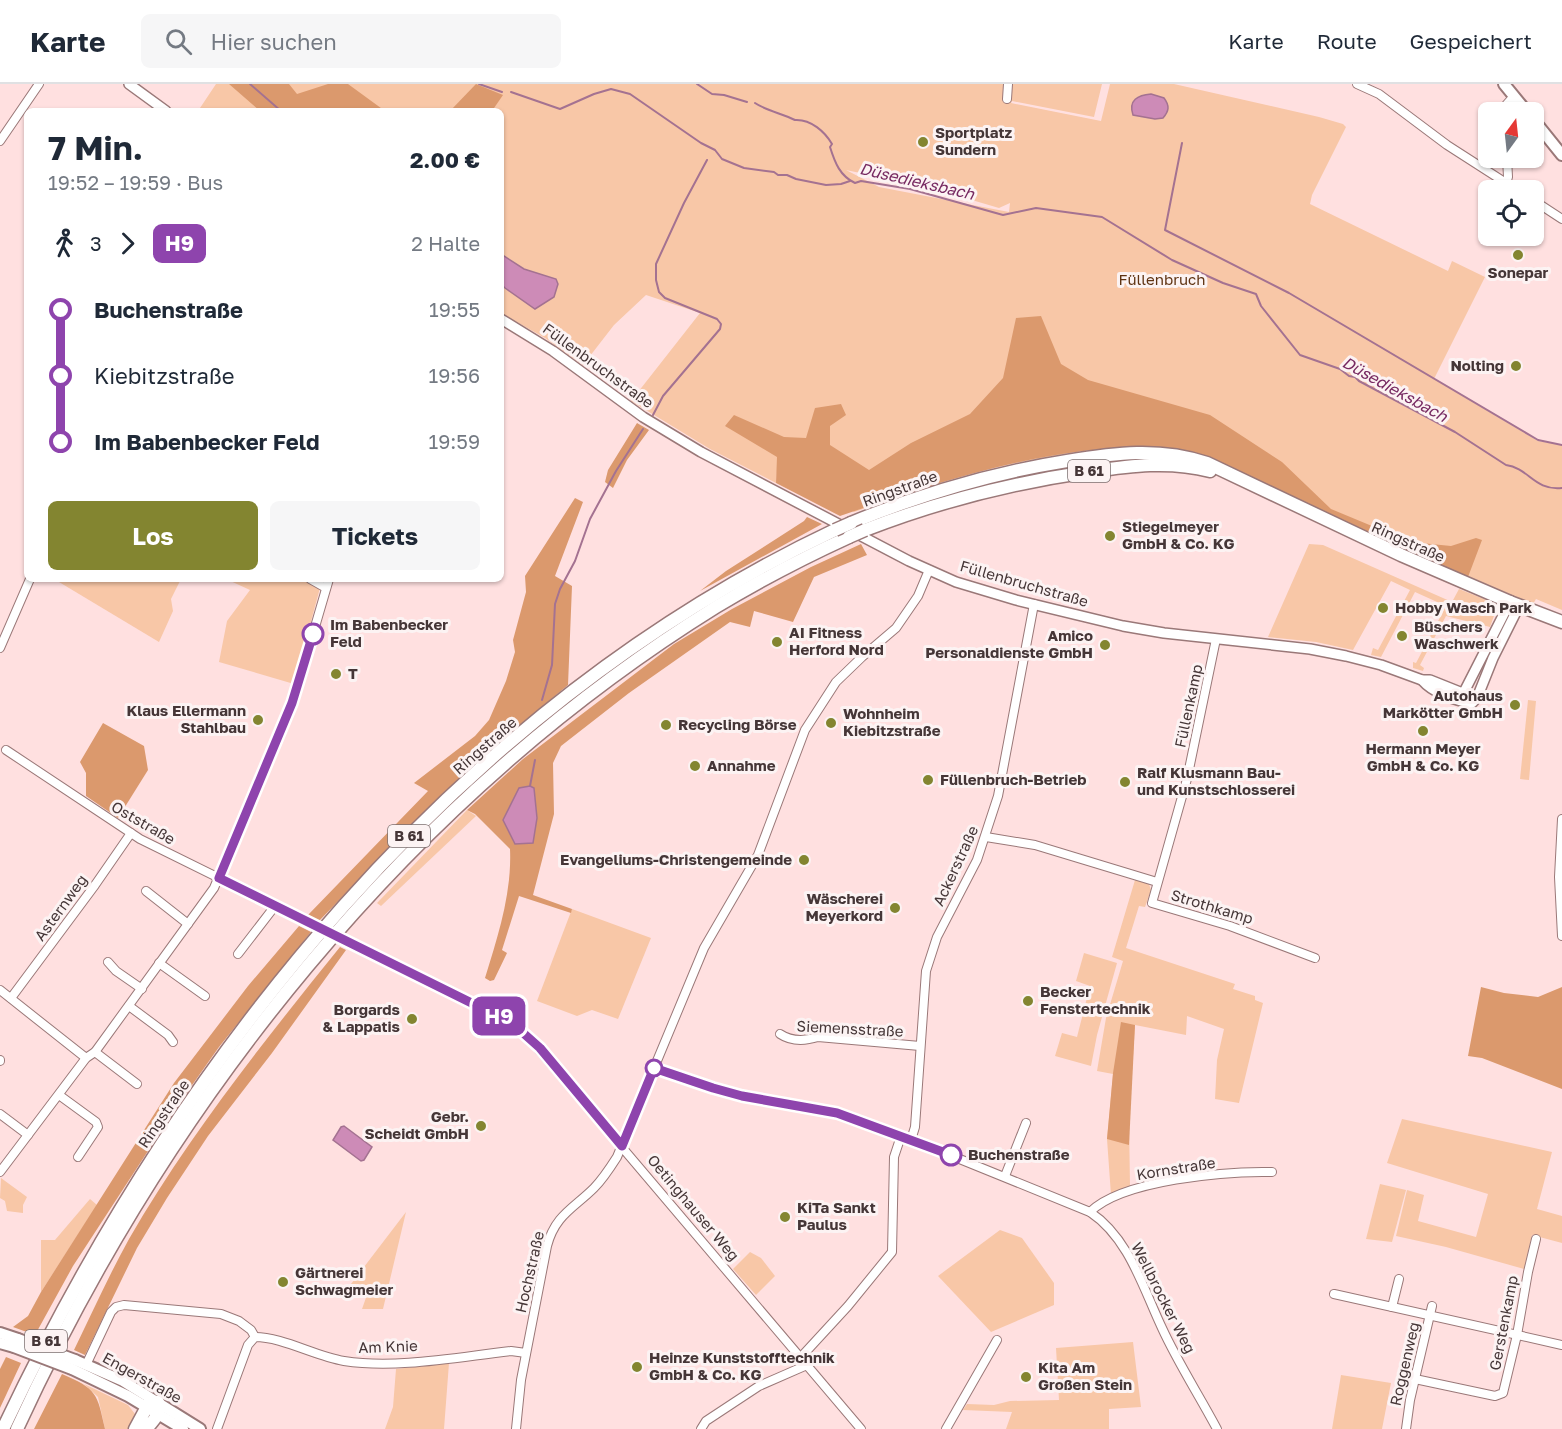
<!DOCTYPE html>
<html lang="de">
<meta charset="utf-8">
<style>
body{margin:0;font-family:"Golos Text",sans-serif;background:#f6f6f7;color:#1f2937;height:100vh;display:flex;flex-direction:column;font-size:22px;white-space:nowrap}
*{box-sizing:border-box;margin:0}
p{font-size:20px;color:#747a83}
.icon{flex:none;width:33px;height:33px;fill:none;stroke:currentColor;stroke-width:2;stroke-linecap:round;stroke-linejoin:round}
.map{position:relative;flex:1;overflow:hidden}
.side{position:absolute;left:24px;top:24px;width:480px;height:474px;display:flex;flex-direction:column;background:#fff;border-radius:9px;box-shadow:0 2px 4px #0004}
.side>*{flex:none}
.badge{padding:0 12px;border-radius:9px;font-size:21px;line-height:39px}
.needle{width:39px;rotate:15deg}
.fabs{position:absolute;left:1478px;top:18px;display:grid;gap:12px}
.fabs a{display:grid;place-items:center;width:66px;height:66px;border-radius:9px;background:#fff;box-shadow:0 2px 4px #0004;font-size:30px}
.map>.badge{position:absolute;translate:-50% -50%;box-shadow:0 0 0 3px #fff}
.legs{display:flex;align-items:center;gap:9px;height:66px;padding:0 24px;font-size:20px}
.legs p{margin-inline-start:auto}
.summary{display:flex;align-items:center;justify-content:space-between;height:102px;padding:0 24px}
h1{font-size:33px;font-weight:700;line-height:45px}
.cta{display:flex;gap:12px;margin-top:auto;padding:12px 24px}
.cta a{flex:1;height:69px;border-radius:9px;background:#838530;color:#fff;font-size:24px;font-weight:700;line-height:69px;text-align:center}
.cta a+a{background:#f6f6f7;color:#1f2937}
ul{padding:0 24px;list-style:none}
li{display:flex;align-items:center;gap:21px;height:66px;font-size:22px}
li i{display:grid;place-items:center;width:9px;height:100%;margin:0 8px;background:currentColor}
li i::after{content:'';width:15px;height:15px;margin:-8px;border:4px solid;border-radius:50%;background:#fff}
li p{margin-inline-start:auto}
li:first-child i{background:linear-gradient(#0000 50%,currentColor 0)}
li:last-child i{background:linear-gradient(currentColor 50%,#0000 0)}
header{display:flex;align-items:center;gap:36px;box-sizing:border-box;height:84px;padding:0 30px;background:#fff;border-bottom:2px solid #e0e1e3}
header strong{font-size:28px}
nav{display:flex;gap:33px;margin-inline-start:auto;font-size:21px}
.search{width:420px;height:54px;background:#f6f6f7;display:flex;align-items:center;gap:15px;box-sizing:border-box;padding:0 21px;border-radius:9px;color:#747a83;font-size:22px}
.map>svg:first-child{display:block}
</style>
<header>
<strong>Karte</strong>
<div class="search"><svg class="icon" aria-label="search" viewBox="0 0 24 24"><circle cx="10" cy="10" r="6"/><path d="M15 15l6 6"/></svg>Hier suchen</div>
<nav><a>Karte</a><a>Route</a><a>Gespeichert</a></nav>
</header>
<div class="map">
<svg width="1562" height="1345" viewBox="0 0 1562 1345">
<rect width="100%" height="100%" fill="#ffe0e0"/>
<g fill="#f8c7a7" fill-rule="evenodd">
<path d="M216,0H1102L1094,33L1012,17L1011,19L1101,37L1110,0H1174L1319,33L1343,40L1346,43L1312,111L1310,120L1448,187L1452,177L1485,193L1434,295L1538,357L1562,361V526L1536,515L1533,520L1365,448L1229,381L1092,365L1010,380L957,393L854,428L778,374L776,399L710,365L631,317L700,229L646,211L614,241L583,281L545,254L501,229V27H198ZM846,86L931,104L999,124L1010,119L1009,128L879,103Z"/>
<polygon points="1309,460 1323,461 1452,518 1459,505 1489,517 1496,526 1490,543 1446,532 1420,581 1424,584 1423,587 1413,584 1413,578 1416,579 1446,522 1415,508 1381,573 1371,571 1373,564 1378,566 1410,506 1391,497 1353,566 1316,558 1268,553"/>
<polygon points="54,495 181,495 171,515 173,527 159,558"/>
<polygon points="226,495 304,495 320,504 294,600 219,578 227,537 250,506"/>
<polygon points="1528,616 1536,617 1529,696 1520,695"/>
<polygon points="467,726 476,732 381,822 377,819"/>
<polygon points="1135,796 1149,800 1151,806 1145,823 1139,822 1126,864 1235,900 1233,905 1255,912 1255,916 1263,919 1239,1019 1215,1015 1217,976 1224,945 1187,932 1186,951 1135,941 1129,1036 1130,1103 1111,1111 1107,1055 1113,990 1097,987 1106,934 1123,877 1112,873"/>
<polygon points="572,825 651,854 618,935 592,926 577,932 537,917"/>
<polygon points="1084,869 1117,879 1097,951 1091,982 1055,972 1062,949 1077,953 1090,902 1076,897"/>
<polygon points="1402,1035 1552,1068 1537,1125 1562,1132 1562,1159 1532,1151 1524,1185 1446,1163 1396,1152 1407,1106 1424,1111 1418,1137 1476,1153 1488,1110 1387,1079"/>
<polygon points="1,1094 27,1113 23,1121 23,1129 7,1127 5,1117 0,1114"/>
<polygon points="1380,1100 1406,1106 1392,1158 1366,1155"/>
<polygon points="90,1115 97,1121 41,1208 41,1156 55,1156"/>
<polygon points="406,1128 383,1225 362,1225 368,1208 351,1200"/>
<polygon points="1000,1146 1022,1154 1054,1199 1054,1221 991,1248 938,1192"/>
<polygon points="750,1168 761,1174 775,1192 756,1211 733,1185"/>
<polygon points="1133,1258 1141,1323 1109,1325 1109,1345 1006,1345 1012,1328 963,1326 967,1320 994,1321 1010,1317 1059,1316 1056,1264"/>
<polygon points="449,1279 444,1345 385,1345 393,1323 396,1285"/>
<polygon points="1341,1291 1391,1299 1382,1345 1332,1345"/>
<polygon points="84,1300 128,1321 135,1330 132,1343 128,1345 105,1345 98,1313"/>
</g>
<g fill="#db996d" fill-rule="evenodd">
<polygon points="229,0 289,0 297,10 328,0 348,0 385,27 260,27"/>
<polygon points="476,0 503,11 492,27 450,27"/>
<path d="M1041,232L1061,280L1088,296L1210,331L1282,378L1331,425L1396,452L1421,459L1451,462L1476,454L1482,456L1468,493L1193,371C1179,368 1163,363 1148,363C1041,363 939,398 840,432L776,399L777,373L725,342L734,331L784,353L806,354L815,324L841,320L846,331L830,342V361L869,386L911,359L970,330L1003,294L1016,234Z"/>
<polygon points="637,339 649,346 627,376 613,404 605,398 608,386"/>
<polygon points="575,414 583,418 555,492 572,502 568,601 500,658 440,712 319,837 308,831 428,707 414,699 475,652 489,636 506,597 515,568 513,556 526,508 525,492"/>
<polygon points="807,433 822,440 700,507 726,487 804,437"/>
<path d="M861,460L867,471L814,493L793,538L754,527L750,543L730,538L629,609L561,662L553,679L554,730L533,811L572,825L571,829L519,812L502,866L507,869L494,896L490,897L485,894C498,852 512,809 510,765L475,730L467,726L523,675L674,560L732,525L811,483ZM519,704H534L537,734L503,736Z"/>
<polygon points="103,639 144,662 148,686 118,734 86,712 86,689 80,678"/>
<polygon points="299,842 311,848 219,963 178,1021 73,1182 35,1251 13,1243 28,1232 41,1208 174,999 248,902"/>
<path d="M340,863L346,866L272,969L208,1052L167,1114L137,1164L85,1271L74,1266C92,1229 109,1191 129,1155C189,1051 265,956 340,863Z"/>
<polygon points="1481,903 1504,909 1538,913 1562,903 1562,1005 1482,974 1468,972"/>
<polygon points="1121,938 1135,941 1129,1061 1107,1055 1113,989"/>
<polygon points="6,1273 21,1279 0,1324 0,1285"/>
<path d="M62,1290C97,1305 97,1309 105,1345H34Z"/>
</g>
<g fill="#cd8bb7" stroke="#a47291" stroke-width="1.5">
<path d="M1151,10L1164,14C1170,22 1169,27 1163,34L1155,35L1133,31C1128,16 1138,11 1151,10Z"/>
<polygon points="501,170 524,185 556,195 558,200 554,213 535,225 505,204 501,200"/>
<polygon points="530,702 534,704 537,734 533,759 515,760 503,736 519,704"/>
<polygon points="344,1042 372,1063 364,1076 361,1077 333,1056 341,1043"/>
</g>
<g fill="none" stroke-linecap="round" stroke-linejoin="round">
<g stroke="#a47291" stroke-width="2">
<polyline points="250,0 281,27"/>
<polyline points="479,0 502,8"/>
<polyline points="697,0 712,10 724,11 747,18"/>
<polyline points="511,8 560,25 594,10 611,5 630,10 701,59 715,66 722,75 744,84 774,88 778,91 787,91 796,95 826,101 841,100 850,97"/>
<path d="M755,19C765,26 783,30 795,36C811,35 825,48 832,60L830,63C835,79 840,92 855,99L861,97L910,105L1003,131L1036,124L1102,133L1172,176L1223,199L1256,210L1261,222L1300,271L1340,285L1349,292L1355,293L1359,297L1455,348L1506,381C1529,384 1534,407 1562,404"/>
<polyline points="1182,59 1165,146 1289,209 1538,356 1562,361"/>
<polyline points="653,331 663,312 720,245 721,240 717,235 665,214 659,208 656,196 656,180 684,119 707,76"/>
<polyline points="542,616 552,581 555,520 560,505 575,477 590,435 616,387 643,345"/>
<polyline points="530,702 535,676"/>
</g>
<g stroke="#9a7878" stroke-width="10">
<g id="minor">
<polyline points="1357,0 1379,10 1447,61 1517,106"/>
<polyline points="1007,15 1008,0"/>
<polyline points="1506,28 1506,21 1514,12"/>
<polyline points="0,57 39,0"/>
<polyline points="1506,100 1508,93 1507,74"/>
<polyline points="1533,116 1562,135"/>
<polyline points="310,495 326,504"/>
<polyline points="1216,555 1187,695 1152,819 1230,842 1315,874"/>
<polyline points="0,564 30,495"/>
<polyline points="6,666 140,755 302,835"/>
<polyline points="1562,735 1559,793 1562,852"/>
<polyline points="986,753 1035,761 1157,798"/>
<polyline points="146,807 188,840"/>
<polyline points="355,860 490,927 512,939 525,949 861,1345"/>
<polyline points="238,870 275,822"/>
<polyline points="108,878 116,887 142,905"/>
<polyline points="159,879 205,912"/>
<polyline points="0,906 86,974"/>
<polyline points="11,914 95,801 131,749"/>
<polyline points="129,922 168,951 173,958"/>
<path d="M780,950C792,958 805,957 818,953L920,962"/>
<polyline points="95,968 137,1000"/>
<polyline points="0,977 0,976"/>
<path d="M654,984L713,1004L742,1012L837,1030L935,1065L1090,1128C1129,1154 1143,1204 1162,1244C1178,1279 1199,1311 1217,1345"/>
<polyline points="59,1011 96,1038 98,1043 78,1073"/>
<polyline points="0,1030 28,1051"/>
<polyline points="911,1056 915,1043 926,887 937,853 977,776 998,712 1034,520"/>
<polyline points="0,1088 86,974 95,968 214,804 295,611 329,495"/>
<polyline points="1005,1092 1026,1039"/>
<path d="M1090,1128C1122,1096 1226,1087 1272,1088"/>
<polyline points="1334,1210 1562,1261"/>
<polyline points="1392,1223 1399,1195"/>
<polyline points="801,1273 848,1222 892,1168 894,1073 901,1052"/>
<polyline points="86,1281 111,1228 116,1223 124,1221 221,1230 239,1237 251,1246 255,1253"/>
<polyline points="1415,1295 1495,1312 1503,1309 1517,1251 1528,1188 1536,1155"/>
<path d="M217,1345L248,1261L255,1253C282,1253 315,1272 344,1277C397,1285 457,1273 511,1267L526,1269"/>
<path d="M516,1345L521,1296L547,1162C555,1131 574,1124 594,1104C603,1095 610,1084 617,1073L704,864L758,771L805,646L836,598L862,573L896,544L918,512L929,486"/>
<polyline points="701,1345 706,1337 759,1302 807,1281"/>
<polyline points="946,1345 997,1256"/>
<polyline points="1406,1345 1410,1316 1432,1222"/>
</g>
</g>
<g stroke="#9a7878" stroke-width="12">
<g id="tertiary">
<polyline points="129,0 166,27"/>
<polyline points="501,235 553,267 643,333 701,368 909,477 956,498 1016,516 1123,542 1164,549 1310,565 1346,572 1381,581 1422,596 1430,596 1460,608 1464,608"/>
<path d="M1422,596C1433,609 1456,617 1472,619L1477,614L1493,574L1519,522"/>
<polyline points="1464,608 1510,518"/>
</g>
</g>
<g stroke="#9a7878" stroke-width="14">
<g id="secondary">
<polyline points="1504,0 1527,28"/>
<polyline points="1533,35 1562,71"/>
<polyline points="0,1249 18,1255"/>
<polyline points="0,1259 14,1263"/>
<polyline points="75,1276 123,1297 200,1345"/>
<polyline points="72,1285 128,1312 183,1345"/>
</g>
</g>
<g stroke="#9a7878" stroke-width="15">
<polyline id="primary" points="1510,518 1562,538"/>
</g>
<g stroke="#9a7878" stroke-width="15">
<g id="trunk">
<path d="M851,439C921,410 992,389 1067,377C1114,369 1160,363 1207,379L1401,471L1510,518"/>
<path d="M865,446C937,418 1011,399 1087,388C1129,382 1168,376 1210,387"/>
<path d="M3,1345C179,972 456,625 835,446"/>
<path d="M17,1345C168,1016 407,715 716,523C759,497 803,474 849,453"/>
<path d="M135,1345L149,1319L158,1318C162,1329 153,1337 146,1345"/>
</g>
</g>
<use href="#minor" stroke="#fff" stroke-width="8"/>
<use href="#tertiary" stroke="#fff" stroke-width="9"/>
<use href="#secondary" stroke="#fff" stroke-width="10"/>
<use href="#primary" stroke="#fff" stroke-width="12"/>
<use href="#trunk" stroke="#fff" stroke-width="12"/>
<g stroke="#9a7878" stroke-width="10" stroke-linecap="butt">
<polyline id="minor-bridge" points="302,835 355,860"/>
</g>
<g stroke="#9a7878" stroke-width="14" stroke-linecap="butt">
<g id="secondary-bridge">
<polyline points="18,1255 75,1276"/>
<polyline points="14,1263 72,1285"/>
</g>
</g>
<g stroke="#9a7878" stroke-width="15" stroke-linecap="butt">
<g id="trunk-bridge">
<polyline points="835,446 851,439"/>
<polyline points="849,453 865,446"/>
</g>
</g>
<use href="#minor-bridge" stroke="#fff" stroke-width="8"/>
<use href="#secondary-bridge" stroke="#fff" stroke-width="10"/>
<use href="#trunk-bridge" stroke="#fff" stroke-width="12"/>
</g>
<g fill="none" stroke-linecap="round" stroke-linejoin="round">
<g stroke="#fff" stroke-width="14">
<polyline id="line-1" points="313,550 292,619 219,794 512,939 540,964 622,1062 654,984 713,1004 742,1012 837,1029 951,1071"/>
</g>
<use href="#line-1" stroke="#8e44ad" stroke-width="9"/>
</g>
<g fill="#838530" stroke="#fcf3f3" stroke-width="2">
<circle cx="923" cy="58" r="6"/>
<circle cx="1518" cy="171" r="6"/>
<circle cx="1516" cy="282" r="6"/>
<circle cx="1110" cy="452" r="6"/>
<circle cx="1383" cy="524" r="6"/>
<circle cx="1402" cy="552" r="6"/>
<circle cx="777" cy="558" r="6"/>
<circle cx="1105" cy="561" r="6"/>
<circle cx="336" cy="590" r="6"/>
<circle cx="1515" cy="621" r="6"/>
<circle cx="258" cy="636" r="6"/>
<circle cx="831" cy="639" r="6"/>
<circle cx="666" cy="641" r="6"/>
<circle cx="1423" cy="647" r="6"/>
<circle cx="695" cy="682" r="6"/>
<circle cx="928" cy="696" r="6"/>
<circle cx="1125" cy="698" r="6"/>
<circle cx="804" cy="776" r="6"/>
<circle cx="895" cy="824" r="6"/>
<circle cx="1028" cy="917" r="6"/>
<circle cx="412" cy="935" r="6"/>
<circle cx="481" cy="1042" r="6"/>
<circle cx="785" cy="1133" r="6"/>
<circle cx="283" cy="1198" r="6"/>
<circle cx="637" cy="1283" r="6"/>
<circle cx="1026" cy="1293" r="6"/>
</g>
<g fill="#fff" stroke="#8e44ad" stroke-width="3">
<circle cx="313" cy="550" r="10"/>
<circle cx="654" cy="984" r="8"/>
<circle cx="951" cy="1071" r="10"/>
</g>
<g text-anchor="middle" stroke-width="6" stroke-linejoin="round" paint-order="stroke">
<g fill="#fcf3f3" stroke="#7c6f6f" stroke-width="1.5">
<rect x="1068" y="376" width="42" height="22" rx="4.5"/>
<rect x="388" y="741" width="42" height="22" rx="4.5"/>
<rect x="25" y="1246" width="42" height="22" rx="4.5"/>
</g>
<g font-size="14" font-weight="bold" fill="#453637">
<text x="1089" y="392">B 61</text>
<text x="409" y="757">B 61</text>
<text x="46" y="1262">B 61</text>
</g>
<g font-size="15" font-weight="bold" fill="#453637" stroke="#fcf3f3" text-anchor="start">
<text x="935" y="54">Sportplatz<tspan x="935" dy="17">Sundern</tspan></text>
<text x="1518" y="194" text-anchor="middle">Sonepar</text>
<text x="1504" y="287" text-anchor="end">Nolting</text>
<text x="1122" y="448">Stiegelmeyer<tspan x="1122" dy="17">GmbH &amp; Co. KG</tspan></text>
<text x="1395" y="529">Hobby Wasch Park</text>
<text x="1414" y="548">Büschers<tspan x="1414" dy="17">Waschwerk</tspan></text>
<text x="789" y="554">AI Fitness<tspan x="789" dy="17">Herford Nord</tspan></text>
<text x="1093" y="557" text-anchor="end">Amico<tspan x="1093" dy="17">Personaldienste GmbH</tspan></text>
<text x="348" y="595">T</text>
<text x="1503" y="617" text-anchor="end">Autohaus<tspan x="1503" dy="17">Markötter GmbH</tspan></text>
<text x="246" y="632" text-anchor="end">Klaus Ellermann<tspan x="246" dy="17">Stahlbau</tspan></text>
<text x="843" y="635">Wohnheim<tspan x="843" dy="17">Kiebitzstraße</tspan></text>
<text x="678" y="646">Recycling Börse</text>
<text x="1423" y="670" text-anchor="middle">Hermann Meyer<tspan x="1423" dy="17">GmbH &amp; Co. KG</tspan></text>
<text x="707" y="687">Annahme</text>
<text x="1137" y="694">Ralf Klusmann Bau-<tspan x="1137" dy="17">und Kunstschlosserei</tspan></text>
<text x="940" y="701">Füllenbruch-Betrieb</text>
<text x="792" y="781" text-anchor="end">Evangeliums-Christengemeinde</text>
<text x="883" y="820" text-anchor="end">Wäscherei<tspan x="883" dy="17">Meyerkord</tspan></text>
<text x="1040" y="913">Becker<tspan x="1040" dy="17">Fenstertechnik</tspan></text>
<text x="400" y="931" text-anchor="end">Borgards<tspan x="400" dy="17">&amp; Lappatis</tspan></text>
<text x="469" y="1038" text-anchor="end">Gebr.<tspan x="469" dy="17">Scheidt GmbH</tspan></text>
<text x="797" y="1129">KiTa Sankt<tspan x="797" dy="17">Paulus</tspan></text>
<text x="295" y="1194">Gärtnerei<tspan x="295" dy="17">Schwagmeier</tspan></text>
<text x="649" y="1279">Heinze Kunststofftechnik<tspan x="649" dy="17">GmbH &amp; Co. KG</tspan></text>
<text x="1038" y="1289">Kita Am<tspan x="1038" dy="17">Großen Stein</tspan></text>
</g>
<g font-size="15" fill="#5f3312" stroke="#fcf3f3">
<text x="1162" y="201">Füllenbruch</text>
</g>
<g font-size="15" fill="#453637" stroke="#fcf3f3">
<text transform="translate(598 282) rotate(36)" y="5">Füllenbruchstraße</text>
<text transform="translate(900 405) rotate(-20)" y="5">Ringstraße</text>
<text transform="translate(1408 458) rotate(24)" y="5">Ringstraße</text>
<text transform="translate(1024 500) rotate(16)" y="5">Füllenbruchstraße</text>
<text transform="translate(1189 622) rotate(-78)" y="5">Füllenkamp</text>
<text transform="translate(485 662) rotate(-41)" y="5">Ringstraße</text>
<text transform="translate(143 739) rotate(30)" y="5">Oststraße</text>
<text transform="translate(956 782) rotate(-65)" y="5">Ackerstraße</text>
<text transform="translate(1212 823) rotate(17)" y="5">Strothkamp</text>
<text transform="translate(61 824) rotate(-54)" y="5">Asternweg</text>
<text transform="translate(850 945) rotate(3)" y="5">Siemensstraße</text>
<text transform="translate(164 1030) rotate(-56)" y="5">Ringstraße</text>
<text transform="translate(1176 1085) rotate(-9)" y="5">Kornstraße</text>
<text transform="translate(693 1124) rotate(50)" y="5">Oetinghauser Weg</text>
<text transform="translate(530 1188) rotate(-77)" y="5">Hochstraße</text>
<text transform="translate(1163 1214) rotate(63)" y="5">Wellbrocker Weg</text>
<text transform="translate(1504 1239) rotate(-79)" y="5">Gerstenkamp</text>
<text transform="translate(388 1263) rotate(-2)" y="5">Am Knie</text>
<text transform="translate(1405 1280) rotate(-77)" y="5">Roggenweg</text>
<text transform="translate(142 1294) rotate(29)" y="5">Engerstraße</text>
</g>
<g font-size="15" font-weight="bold" fill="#453637" stroke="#fcf3f3" text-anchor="start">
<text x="330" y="546">Im Babenbecker<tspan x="330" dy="17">Feld</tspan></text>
<text x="968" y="1076">Buchenstraße</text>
</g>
<g font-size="16" font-style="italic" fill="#772a62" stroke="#fcf3f3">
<text transform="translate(917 97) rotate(13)" y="6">Düsedieksbach</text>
<text transform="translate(1395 305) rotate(29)" y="6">Düsedieksbach</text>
</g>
</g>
</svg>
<div class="fabs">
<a><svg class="needle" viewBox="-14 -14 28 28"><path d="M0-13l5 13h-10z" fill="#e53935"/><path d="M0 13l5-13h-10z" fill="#747a83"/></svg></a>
<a><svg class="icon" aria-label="locate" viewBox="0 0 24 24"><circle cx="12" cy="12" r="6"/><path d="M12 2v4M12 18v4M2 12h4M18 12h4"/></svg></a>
</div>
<b class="badge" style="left:499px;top:932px;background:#8e44ad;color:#fff">H9</b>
<section class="side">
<div class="summary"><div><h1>7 Min.</h1><p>19:52 – 19:59 · Bus</p></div><b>2.00 €</b></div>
<div class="legs"><svg class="icon" aria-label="walk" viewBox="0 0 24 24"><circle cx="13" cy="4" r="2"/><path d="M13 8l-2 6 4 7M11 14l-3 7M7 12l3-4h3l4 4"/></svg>3<svg class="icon" aria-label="forward" viewBox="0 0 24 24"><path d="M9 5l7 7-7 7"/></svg><b class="badge" style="background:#8e44ad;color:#fff">H9</b><p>2 Halte</p></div>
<ul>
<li><i style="color:#8e44ad"></i><b>Buchenstraße</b><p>19:55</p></li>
<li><i style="color:#8e44ad"></i><span>Kiebitzstraße</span><p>19:56</p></li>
<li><i style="color:#8e44ad"></i><b>Im Babenbecker Feld</b><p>19:59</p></li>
</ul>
<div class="cta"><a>Los</a><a>Tickets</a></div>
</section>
</div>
